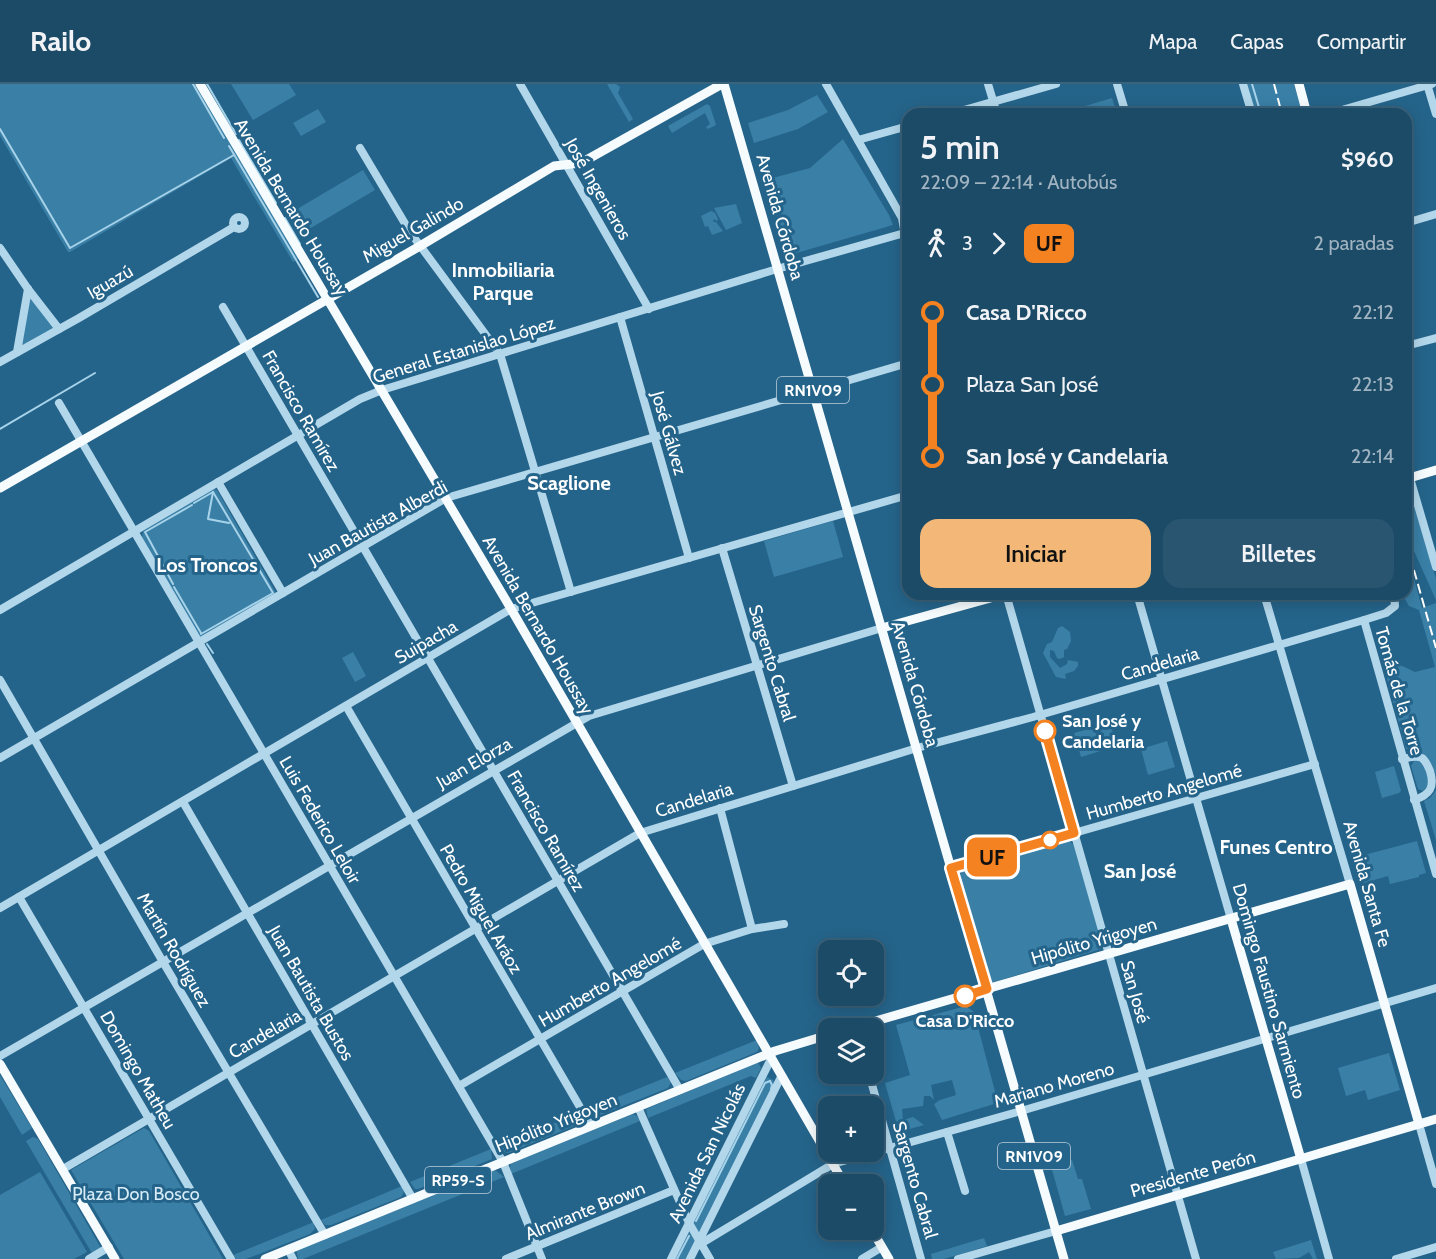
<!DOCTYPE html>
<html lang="es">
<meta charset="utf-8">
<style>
body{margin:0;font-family:Cabin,sans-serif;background:#295571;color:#f1f3f6;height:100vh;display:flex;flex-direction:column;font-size:22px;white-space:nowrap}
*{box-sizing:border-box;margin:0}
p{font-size:20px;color:#a0b3c0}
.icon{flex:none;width:33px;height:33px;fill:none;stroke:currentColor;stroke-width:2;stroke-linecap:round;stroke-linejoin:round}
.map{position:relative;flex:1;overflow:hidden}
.sheet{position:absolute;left:902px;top:24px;width:510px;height:492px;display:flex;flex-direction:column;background:#1c4b68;border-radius:18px;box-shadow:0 3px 15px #0003,0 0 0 2px #3a637c}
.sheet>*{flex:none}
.badge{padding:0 12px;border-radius:9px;font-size:21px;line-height:39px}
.controls{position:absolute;left:818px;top:856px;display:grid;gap:12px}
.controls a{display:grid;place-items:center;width:66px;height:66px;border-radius:12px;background:#1c4b68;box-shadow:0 3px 15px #0003,0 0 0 2px #3a637c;font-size:30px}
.map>.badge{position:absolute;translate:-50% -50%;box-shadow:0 0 0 3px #fff}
.legs{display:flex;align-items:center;gap:9px;height:66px;padding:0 18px;font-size:20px}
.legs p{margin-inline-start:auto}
.headline{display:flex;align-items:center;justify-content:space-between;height:102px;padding:0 18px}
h1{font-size:33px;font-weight:600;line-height:45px}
.primary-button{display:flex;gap:12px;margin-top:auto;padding:12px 18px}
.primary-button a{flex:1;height:69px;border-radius:18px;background:#f3b877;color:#111;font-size:24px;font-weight:600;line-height:69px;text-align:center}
.primary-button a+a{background:#295571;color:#f1f3f6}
ul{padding:0 18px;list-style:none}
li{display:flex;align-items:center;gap:21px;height:72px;font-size:22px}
li i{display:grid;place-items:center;width:9px;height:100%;margin:0 8px;background:currentColor}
li i::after{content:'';width:15px;height:15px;margin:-8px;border:4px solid;border-radius:50%;background:#1c4b68}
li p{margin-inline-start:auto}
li:first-child i{background:linear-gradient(#0000 50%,currentColor 0)}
li:last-child i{background:linear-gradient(currentColor 50%,#0000 0)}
header{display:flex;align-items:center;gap:36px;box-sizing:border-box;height:84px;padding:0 30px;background:#1c4b68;border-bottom:2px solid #3a637c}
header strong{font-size:28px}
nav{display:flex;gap:33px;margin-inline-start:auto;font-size:21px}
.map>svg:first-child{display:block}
</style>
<header>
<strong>Railo</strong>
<nav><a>Mapa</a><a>Capas</a><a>Compartir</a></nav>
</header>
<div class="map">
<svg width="1436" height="1175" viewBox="0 0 1436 1175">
<rect width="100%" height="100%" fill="#25648a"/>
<g fill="#3a7fa6">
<polygon points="0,0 200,0 301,173 293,178 231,74 70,168 68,168 0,52"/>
<polygon points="231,0 289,0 296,11 253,36"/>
<polygon points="607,0 616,0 620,3 618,9 633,35 629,38"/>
<polygon points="1243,0 1299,0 1307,30 1252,30"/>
<polygon points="817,11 828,28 798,45 754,59 748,39 788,26"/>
<polygon points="1112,14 1117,30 1073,30 1072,26"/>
<polygon points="707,20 710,22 716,41 708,45 706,43 710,40 705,29 672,49 668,42"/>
<polygon points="318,25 326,38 301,52 293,39"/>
<polygon points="843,55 889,131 893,141 786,172 765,96 810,84"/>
<polygon points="363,86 375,106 304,148 292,128"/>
<polygon points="736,120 742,139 726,146 714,124"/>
<polygon points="711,127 715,129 718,135 717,137 714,135 713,138 716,138 723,147 712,151 708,142 705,143 701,132"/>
<polygon points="28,205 59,245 17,268"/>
<polygon points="1409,404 1436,495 1436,516 1414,467 1406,437 1406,405"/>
<polygon points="213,405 217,406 276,509 200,553 142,454 143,447"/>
<polygon points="833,437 843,473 774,493 764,457"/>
<path d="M1406,466L1422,524L1436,519V692C1429,673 1425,670 1406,665L1379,565L1394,578L1415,588L1435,583L1419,526L1409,522L1402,510H1406Z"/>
<polygon points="1062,542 1070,548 1071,557 1067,565 1064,566 1064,573 1060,575 1057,574 1054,567 1050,566 1050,573 1060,584 1067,580 1068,576 1078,578 1078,582 1074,587 1065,590 1066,595 1056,593 1043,569 1047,560 1052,558 1058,544"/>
<polygon points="353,568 366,592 355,598 342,574"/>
<polygon points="1110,639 1117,662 1081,673 1074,649"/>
<polygon points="1167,657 1175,683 1148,691 1141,665"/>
<polygon points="1416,674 1425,680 1430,700 1423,707 1418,705 1411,682"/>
<polygon points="1394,682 1401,707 1399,709 1382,714 1375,688"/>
<polygon points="1436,706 1436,756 1424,717 1430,714"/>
<polygon points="1068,756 1073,760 1103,861 1101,865 991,899 989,898 960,791 962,788"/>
<polygon points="1417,757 1426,789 1419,791 1419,793 1390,800 1388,792 1360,800 1353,774"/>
<polygon points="966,922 974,928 997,1015 994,1020 942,1036 934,1020 940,1016 956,1011 952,996 931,1001 934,1016 930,1012 924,1012 923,1022 902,1025 903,1036 913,1033 924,1041 899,1048 885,999 910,991 896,941"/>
<polygon points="757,956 759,964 757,968 686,997 681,996 675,989"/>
<polygon points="1389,969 1400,1006 1368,1016 1365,1006 1346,1012 1338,984"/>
<polygon points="758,978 761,984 756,994 751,992 648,1034 646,1025"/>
<polygon points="0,991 32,1044 22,1051 0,1013"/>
<polygon points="667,993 671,998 668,1004 595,1033 591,1032 586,1026"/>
<polygon points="767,993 773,996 775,1000 700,1149 698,1149 693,1138"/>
<polygon points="579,1029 582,1034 579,1040 508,1069 504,1068 499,1062"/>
<polygon points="633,1030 637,1032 640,1037 511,1090 510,1083 511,1079"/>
<polygon points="144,1044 149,1047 223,1175 124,1175 71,1086"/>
<polygon points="33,1053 38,1055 101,1164 93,1171 26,1057"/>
<polygon points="491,1065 492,1075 418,1105 415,1105 410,1098"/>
<polygon points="1072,1076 1078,1095 1082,1095 1091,1125 1065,1132 1051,1082"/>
<polygon points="495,1086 504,1093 303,1175 298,1175 296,1165"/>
<polygon points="40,1088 87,1168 74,1175 0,1175 0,1111"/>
<polygon points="402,1102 404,1108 401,1113 331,1141 325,1141 321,1136"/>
<polygon points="314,1138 315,1145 310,1150 246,1175 236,1175 233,1171"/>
<polygon points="689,1148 696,1156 688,1175 674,1175"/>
<polygon points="984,1154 987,1162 944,1175 932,1175 931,1170"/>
<polygon points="1311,1156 1317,1175 1313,1175 1309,1168 1299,1174 1276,1175 1273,1168"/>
</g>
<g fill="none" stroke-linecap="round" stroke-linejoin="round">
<g stroke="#a7d3ea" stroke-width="2">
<polyline points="193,0 224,54"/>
<polyline points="207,0 236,50"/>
<polyline points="1252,0 1261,30"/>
<polyline points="0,45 70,164 234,71"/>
<polyline points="239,56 276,119"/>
<polyline points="229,62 318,213"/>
<polyline points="285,134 300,160"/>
<polyline points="0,345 95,289"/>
<polyline points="213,408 208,435 229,439"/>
<polyline points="194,419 213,408"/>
<polyline points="173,500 145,448 192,421"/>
<polyline points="174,503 201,549"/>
<polyline points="201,550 273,509 213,408"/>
<polyline points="207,560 213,569"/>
<polyline points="770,997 772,1001 771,1005"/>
<polyline points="696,1137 765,999 770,997"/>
<polyline points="677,1175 689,1152"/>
</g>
<g stroke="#b2d6ea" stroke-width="8">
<polyline points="520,0 649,225"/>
<polyline points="826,0 902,134 908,168"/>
<polyline points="988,0 997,30"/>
<polyline points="1117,0 1126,30"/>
<polyline points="1243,0 1252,30"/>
<polyline points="1427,0 1436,30"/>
<polyline points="950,30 1056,0"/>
<polyline points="1328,30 1432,0"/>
<polyline points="858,56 908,42"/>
<polyline points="360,64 410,148 500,270 571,508"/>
<circle cx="239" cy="139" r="6"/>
<polyline points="1406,139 1436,130"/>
<polyline points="0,164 28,205 59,245"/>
<polyline points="223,223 680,1006"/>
<polyline points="620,233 689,474"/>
<polyline points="1406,262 1436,254"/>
<polyline points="17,268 28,205"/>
<polyline points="0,278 79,234 234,143"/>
<polyline points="59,319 503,1078 542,1175"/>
<polyline points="1410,394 1436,483"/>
<polyline points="218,398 283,509"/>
<polyline points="722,464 793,702"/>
<polyline points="1006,510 1196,1175"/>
<polyline points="1137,510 1231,835"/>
<polyline points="1264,510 1350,800"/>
<polyline points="0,526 360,315 382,306 777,185 908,148"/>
<polyline points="1364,536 1436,790"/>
<polyline points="0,596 163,878 325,1151"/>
<polyline points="346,622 591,1042"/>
<polyline points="0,674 446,414 908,279"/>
<path d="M1402,675C1408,674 1416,671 1422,674C1426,677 1428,682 1430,687C1435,703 1430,711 1414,716"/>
<polyline points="183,718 413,1115"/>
<polyline points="720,724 752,845"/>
<polyline points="952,784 1315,680"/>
<polyline points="19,813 231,1175"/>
<polyline points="0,824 511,525 908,411"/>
<polyline points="0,972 589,632 882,544"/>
<polyline points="869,990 921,1175"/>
<polyline points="459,1002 704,860 752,845 784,840"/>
<polyline points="638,1023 689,1139 710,1175"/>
<polyline points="1419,1040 1436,1100"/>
<polyline points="947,1048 965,1107"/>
<polyline points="1301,1075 1329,1175"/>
<polyline points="63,1085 640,749 917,664 1033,633 1364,536 1386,529 1395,522 1394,510"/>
<polyline points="697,1162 833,1080 1021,1027 1436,904"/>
<polyline points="288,1165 293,1175"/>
<polyline points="89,1175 109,1163"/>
<polyline points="506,1175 674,1106"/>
<polyline points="671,1175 771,975"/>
<polyline points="690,1175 781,993"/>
<polyline points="862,1175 882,1163"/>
<polyline points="958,1175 1056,1147"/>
<polyline points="1396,1175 1436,1163"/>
</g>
<g stroke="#f6fbfe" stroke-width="9">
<polyline points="200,0 507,518 845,1101"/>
<polyline points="724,0 1064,1175"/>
<polyline points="1299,0 1307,30"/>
<polyline points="1406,378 1410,394"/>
<polyline points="1406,395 1436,386"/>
<polyline points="0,404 420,162 554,82 581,79 722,0"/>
<polyline points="882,544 1005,510"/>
<polyline points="1231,835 1301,1075"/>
<polyline points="848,945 1350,800 1419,1040"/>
<polyline points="0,980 115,1175"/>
<polyline points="872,1146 889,1175"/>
<polyline points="1056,1147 1436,1035"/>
<polyline points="265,1175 775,967 828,951"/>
</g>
<g stroke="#fff" stroke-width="2" stroke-dasharray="10 4.5" stroke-linecap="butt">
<polyline points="1274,0 1282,30"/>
<polyline points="1406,458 1436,564"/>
</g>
</g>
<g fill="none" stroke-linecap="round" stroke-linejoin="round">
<g stroke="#fff" stroke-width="14">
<polyline id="line-1" points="965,912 987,905 951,784 1074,749 1045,647"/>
</g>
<use href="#line-1" stroke="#f58220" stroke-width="9"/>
</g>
<g fill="#fff" stroke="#f58220" stroke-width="3">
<circle cx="1045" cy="647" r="10"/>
<circle cx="1050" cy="756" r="8"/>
<circle cx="965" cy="912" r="10"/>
</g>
<g text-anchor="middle" stroke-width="6" stroke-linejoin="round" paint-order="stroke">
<g fill="#25648a" stroke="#bed0dc" stroke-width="1.5">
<rect x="777" y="293" width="72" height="26" rx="4.5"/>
<rect x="998" y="1059" width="72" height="26" rx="4.5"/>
<rect x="425" y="1083" width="66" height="26" rx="4.5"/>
</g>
<g font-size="16" font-weight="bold" fill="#fff">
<text x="813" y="312">RN1V09</text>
<text x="1034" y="1078">RN1V09</text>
<text x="458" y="1102">RP59-S</text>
</g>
<g font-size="18" fill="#fff" stroke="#25648a">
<text transform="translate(598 105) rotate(60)" y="6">José Ingenieros</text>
<text transform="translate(291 123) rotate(59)" y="6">Avenida Bernardo Houssay</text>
<text transform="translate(780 133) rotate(74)" y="6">Avenida Córdoba</text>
<text transform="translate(413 146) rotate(-30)" y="6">Miguel Galindo</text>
<text transform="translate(110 198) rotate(-30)" y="6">Iguazú</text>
<text transform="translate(464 266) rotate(-17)" y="6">General Estanislao López</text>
<text transform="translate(301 327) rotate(60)" y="6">Francisco Ramírez</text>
<text transform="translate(669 349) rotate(74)" y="6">José Gálvez</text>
<text transform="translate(378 439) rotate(-29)" y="6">Juan Bautista Alberdi</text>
<text transform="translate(538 541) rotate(60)" y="6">Avenida Bernardo Houssay</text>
<text transform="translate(426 558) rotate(-30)" y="6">Suipacha</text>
<text transform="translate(772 579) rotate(73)" y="6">Sargento Cabral</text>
<text transform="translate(1160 580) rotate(-16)" y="6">Candelaria</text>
<text transform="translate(915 600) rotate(74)" y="6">Avenida Córdoba</text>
<text transform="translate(1399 607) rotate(74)" y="6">Tomás de la Torre</text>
<text transform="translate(474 679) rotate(-30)" y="6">Juan Elorza</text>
<text transform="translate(1164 708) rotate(-16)" y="6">Humberto Angelomé</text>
<text transform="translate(694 716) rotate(-17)" y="6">Candelaria</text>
<text transform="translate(320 736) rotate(60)" y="6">Luis Federico Leloir</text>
<text transform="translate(546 747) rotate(60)" y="6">Francisco Ramírez</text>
<text transform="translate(1367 800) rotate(74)" y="6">Avenida Santa Fe</text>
<text transform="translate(481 825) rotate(60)" y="6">Pedro Miguel Aráoz</text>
<text transform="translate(1094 857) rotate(-16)" y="6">Hipólito Yrigoyen</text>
<text transform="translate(174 866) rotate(60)" y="6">Martín Rodríguez</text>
<text transform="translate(610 898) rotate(-30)" y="6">Humberto Angelomé</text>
<text transform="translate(1269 907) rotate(74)" y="6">Domingo Faustino Sarmiento</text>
<text transform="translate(1135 908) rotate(74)" y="6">San José</text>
<text transform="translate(311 909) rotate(60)" y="6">Juan Bautista Bustos</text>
<text transform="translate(265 950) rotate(-30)" y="6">Candelaria</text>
<text transform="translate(138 986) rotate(60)" y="6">Domingo Matheu</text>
<text transform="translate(1054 1001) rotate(-16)" y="6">Mariano Moreno</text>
<text transform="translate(556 1039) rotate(-22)" y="6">Hipólito Yrigoyen</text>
<text transform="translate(707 1069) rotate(-64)" y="6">Avenida San Nicolás</text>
<text transform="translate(1193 1090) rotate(-16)" y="6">Presidente Perón</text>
<text transform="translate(915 1096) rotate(74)" y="6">Sargento Cabral</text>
<text transform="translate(585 1127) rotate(-22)" y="6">Almirante Brown</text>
</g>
<g font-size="18" font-weight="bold" fill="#fff" stroke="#25648a" text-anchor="start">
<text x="1062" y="643">San José y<tspan x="1062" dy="21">Candelaria</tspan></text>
<text x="965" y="943" text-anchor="middle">Casa D'Ricco</text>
</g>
<g font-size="18" fill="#d7ecf7" stroke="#25648a">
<text x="136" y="1116">Plaza Don Bosco</text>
</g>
<g font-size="20" font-weight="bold" fill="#fff" stroke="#25648a">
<text x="503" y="193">Inmobiliaria<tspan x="503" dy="23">Parque</tspan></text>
<text x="569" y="406">Scaglione</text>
<text x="207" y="488">Los Troncos</text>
<text x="1276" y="770">Funes Centro</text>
<text x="1140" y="794">San José</text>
</g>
</g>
</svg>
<div class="controls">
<a><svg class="icon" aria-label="locate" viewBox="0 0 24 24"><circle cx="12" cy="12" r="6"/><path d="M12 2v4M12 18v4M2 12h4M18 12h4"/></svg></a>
<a><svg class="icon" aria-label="layers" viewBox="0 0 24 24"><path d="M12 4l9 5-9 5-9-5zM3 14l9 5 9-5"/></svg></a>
<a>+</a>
<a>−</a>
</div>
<b class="badge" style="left:992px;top:773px;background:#f58220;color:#111">UF</b>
<section class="sheet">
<div class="headline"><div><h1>5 min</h1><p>22:09 – 22:14 · Autobús</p></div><b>$960</b></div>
<div class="legs"><svg class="icon" aria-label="walk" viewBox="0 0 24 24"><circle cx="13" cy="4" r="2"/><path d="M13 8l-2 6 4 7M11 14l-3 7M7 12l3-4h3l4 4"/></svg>3<svg class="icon" aria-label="forward" viewBox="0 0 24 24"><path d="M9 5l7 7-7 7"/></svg><b class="badge" style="background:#f58220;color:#111">UF</b><p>2 paradas</p></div>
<ul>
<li><i style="color:#f58220"></i><b>Casa D'Ricco</b><p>22:12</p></li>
<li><i style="color:#f58220"></i><span>Plaza San José</span><p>22:13</p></li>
<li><i style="color:#f58220"></i><b>San José y Candelaria</b><p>22:14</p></li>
</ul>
<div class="primary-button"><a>Iniciar</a><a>Billetes</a></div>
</section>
</div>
